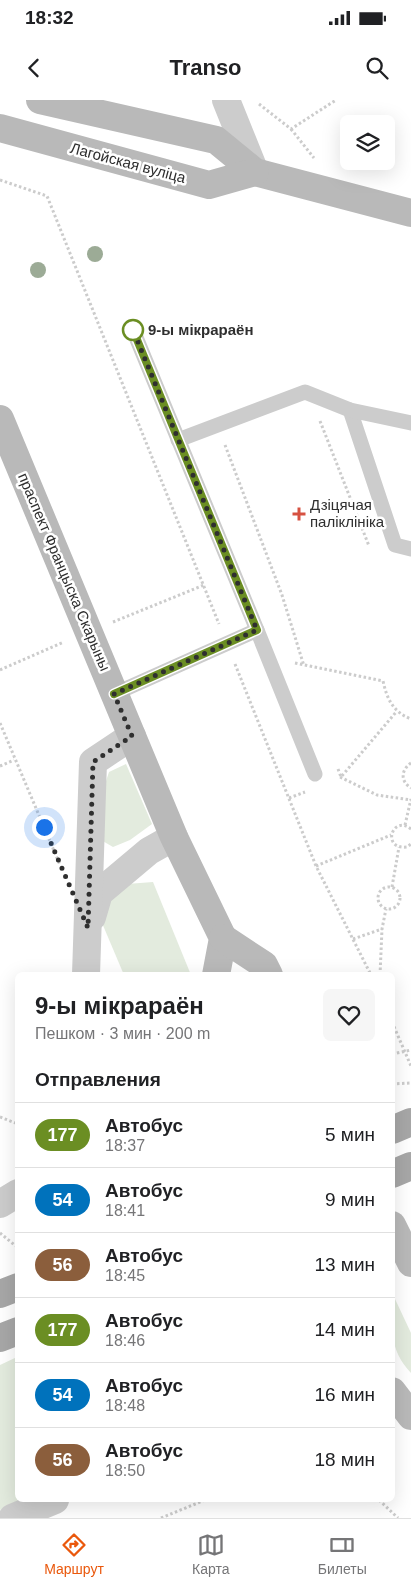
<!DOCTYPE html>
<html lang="ru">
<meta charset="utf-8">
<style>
body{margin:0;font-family:Arial,sans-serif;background:#f6f6f6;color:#202124;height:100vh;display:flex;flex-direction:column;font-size:19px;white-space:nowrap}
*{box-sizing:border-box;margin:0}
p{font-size:16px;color:#757577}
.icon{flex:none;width:28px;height:28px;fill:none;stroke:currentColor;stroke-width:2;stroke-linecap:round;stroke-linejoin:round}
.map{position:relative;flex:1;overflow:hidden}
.drawer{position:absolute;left:15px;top:872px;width:380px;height:530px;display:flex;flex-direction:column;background:#fff;border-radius:8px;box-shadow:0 5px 20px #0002}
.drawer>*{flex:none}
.badge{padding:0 10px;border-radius:16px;font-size:18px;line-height:32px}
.buttons{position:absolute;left:340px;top:15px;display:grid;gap:10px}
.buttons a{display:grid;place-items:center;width:55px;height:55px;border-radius:8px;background:#fff;box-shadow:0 5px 20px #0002;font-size:25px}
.you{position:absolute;width:25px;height:25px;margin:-12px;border:4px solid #fff;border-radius:50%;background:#1a73e8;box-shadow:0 0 0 8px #1a73e833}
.map>.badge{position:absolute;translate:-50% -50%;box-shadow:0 0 0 2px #fff}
h2{padding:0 20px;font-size:19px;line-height:45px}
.round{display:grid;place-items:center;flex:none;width:52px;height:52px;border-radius:8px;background:#f6f6f6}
.headline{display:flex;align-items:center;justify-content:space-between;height:85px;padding:0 20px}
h1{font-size:24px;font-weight:700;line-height:38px}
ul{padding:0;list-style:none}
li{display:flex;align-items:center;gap:15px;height:65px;padding:0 20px;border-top:1px solid #e0e0e0}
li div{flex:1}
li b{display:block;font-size:19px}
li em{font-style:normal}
li .badge{min-width:55px;font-weight:700;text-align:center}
.status{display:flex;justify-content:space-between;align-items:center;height:35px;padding:0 25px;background:#fff;direction:ltr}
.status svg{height:14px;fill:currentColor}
header{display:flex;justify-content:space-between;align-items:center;height:65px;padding:0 20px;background:#fff;font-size:22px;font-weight:700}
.tabs{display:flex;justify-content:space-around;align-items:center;height:70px;border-top:1px solid #e0e0e0;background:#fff;font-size:14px;color:#757577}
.tabs a{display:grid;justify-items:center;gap:2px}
.tabs .active{color:#ea580c}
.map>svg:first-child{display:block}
</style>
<div class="status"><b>18:32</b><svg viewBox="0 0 49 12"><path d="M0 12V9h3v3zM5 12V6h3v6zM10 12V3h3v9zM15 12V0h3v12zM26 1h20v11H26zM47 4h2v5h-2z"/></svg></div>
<header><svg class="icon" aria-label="back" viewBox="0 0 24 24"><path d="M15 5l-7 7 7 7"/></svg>Transo<svg class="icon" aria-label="search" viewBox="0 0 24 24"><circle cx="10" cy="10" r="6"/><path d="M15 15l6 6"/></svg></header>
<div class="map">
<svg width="411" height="1418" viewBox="0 0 411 1418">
<rect width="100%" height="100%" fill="#fff"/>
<g fill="#e3ebde">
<polygon points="126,664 152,724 130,740 113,747 101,740 104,687 109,672"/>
<polygon points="153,782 191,875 124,875 102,823 105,805 127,784"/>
<path d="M395,1199L411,1233V1273C389,1249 392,1230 393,1201Z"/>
<polygon points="17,1257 18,1400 24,1400 0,1410 0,1265"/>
</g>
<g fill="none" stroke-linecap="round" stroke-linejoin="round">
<g stroke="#ccc" stroke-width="3" stroke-dasharray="2.5 2.5" stroke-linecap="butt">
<polyline points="259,4 291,29 336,0"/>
<polyline points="291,29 314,58"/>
<polyline points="0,80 47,96 219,524"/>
<polyline points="320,321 369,446"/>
<polyline points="225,345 282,495 304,566"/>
<polyline points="113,522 204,485"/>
<path d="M295,563L383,581C387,599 393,612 411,619"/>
<polyline points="235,564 316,766 371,875"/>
<polyline points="0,570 64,542"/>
<polyline points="0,623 60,765"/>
<path d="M411,663C401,670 400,681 411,688"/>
<polyline points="0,666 14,660"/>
<polyline points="338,669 341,677 397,611"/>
<polyline points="340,677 377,695 411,700"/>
<polyline points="289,698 305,692"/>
<polyline points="405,725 411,699"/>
<path d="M411,729C392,714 381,750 407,747L411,744"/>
<polyline points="316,766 391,735"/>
<circle cx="389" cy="798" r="11"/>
<polyline points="392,787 399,747"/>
<polyline points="353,839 382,829"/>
<polyline points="380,875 382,829 386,809"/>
<polyline points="392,922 411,966"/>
<polyline points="392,954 411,950"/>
<polyline points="392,984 411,983"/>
<polyline points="0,1017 18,1024"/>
<polyline points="0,1133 17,1147"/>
<polyline points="379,1400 398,1418"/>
<polyline points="161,1418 205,1400"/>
</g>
<g stroke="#ccc" stroke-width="15">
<polyline points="133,230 257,530 315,674"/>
<polyline points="350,310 395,445 411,449"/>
<polyline points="178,340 305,292 350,310 411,323"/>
<polyline points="114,594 257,530"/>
</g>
<g stroke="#ccc" stroke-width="28">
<polyline points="92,817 99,793 149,751 174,737"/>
<polyline points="86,875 93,662 132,636"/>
<polyline points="0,1104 18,1093"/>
<polyline points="12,1418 55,1400"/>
</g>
<polyline stroke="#ccc" stroke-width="28" points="226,0 255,72"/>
<g stroke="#b9b9b9" stroke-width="28">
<polyline points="40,0 216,40 255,72 411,113"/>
<polyline points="0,28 209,85 255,72"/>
<polyline points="0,319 174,737 223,838 216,875"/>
<polyline points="223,838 264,865 269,875"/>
<polyline points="392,1125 411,1163"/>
<polyline points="392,1291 411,1316"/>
</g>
<g stroke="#a7a7a7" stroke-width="28">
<polyline points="392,1030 411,1022"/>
<polyline points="392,1074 411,1066"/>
<polyline points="0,1194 18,1187"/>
<polyline points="0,1238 18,1231"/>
</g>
</g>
<g fill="#9cab96">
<circle cx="95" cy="154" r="8"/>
<circle cx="38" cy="170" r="8"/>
</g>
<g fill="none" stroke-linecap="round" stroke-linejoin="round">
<g stroke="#fff" stroke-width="11">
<polyline id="line" points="114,594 257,530 133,230"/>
</g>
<use href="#line" stroke="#6b8e23" stroke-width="8"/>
<polyline stroke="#2f2f2f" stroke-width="5" stroke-dasharray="0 9" points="44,727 88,828 93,662 132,636 114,594 257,530 133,230"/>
</g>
<circle fill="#fff" stroke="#6b8e23" stroke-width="2.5" cx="133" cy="230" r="10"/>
<path fill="#d65141" stroke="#fff" stroke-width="2" d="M296.5 406.5h5v5h5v5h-5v5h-5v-5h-5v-5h5z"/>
<g text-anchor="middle" stroke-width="5" stroke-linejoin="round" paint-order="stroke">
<g font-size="15" fill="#2f2f2f" stroke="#fff">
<text transform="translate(128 63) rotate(15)" y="5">Лагойская вуліца</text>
<text transform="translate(64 472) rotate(67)" y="5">праспект Францыска Скарыны</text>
</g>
<g font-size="15" font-weight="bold" fill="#2f2f2f" stroke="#fff" text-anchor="start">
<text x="148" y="235">9-ы мікрараён</text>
</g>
<g font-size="15" fill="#2f2f2f" stroke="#fff" text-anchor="start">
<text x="310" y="410">Дзіцячая<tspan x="310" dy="17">паліклініка</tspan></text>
</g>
</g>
</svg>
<div class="buttons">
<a><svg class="icon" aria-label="layers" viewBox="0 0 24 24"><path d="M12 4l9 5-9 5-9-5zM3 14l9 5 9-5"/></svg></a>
</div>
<div class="you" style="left:44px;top:727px"></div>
<section class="drawer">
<div class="headline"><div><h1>9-ы мікрараён</h1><p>Пешком · 3 мин · 200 m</p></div><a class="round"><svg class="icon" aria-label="heart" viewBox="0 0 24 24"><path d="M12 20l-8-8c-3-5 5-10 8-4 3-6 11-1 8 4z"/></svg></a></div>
<h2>Отправления</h2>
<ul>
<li><span class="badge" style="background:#6b8e23;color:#fff">177</span><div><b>Автобус</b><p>18:37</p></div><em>5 мин</em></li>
<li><span class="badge" style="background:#0072bc;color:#fff">54</span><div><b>Автобус</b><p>18:41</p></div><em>9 мин</em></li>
<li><span class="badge" style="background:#8b5e3c;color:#fff">56</span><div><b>Автобус</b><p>18:45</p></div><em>13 мин</em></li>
<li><span class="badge" style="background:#6b8e23;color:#fff">177</span><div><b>Автобус</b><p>18:46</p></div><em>14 мин</em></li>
<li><span class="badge" style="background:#0072bc;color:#fff">54</span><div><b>Автобус</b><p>18:48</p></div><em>16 мин</em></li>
<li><span class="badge" style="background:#8b5e3c;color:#fff">56</span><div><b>Автобус</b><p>18:50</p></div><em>18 мин</em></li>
</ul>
</section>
</div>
<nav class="tabs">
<a class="active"><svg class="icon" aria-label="directions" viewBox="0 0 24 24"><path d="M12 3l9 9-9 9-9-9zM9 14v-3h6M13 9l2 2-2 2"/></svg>Маршрут</a>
<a><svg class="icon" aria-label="map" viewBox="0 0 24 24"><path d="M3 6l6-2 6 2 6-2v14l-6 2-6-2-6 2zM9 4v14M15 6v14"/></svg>Карта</a>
<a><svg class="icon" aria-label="tickets" viewBox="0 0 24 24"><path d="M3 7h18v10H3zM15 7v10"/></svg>Билеты</a>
</nav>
